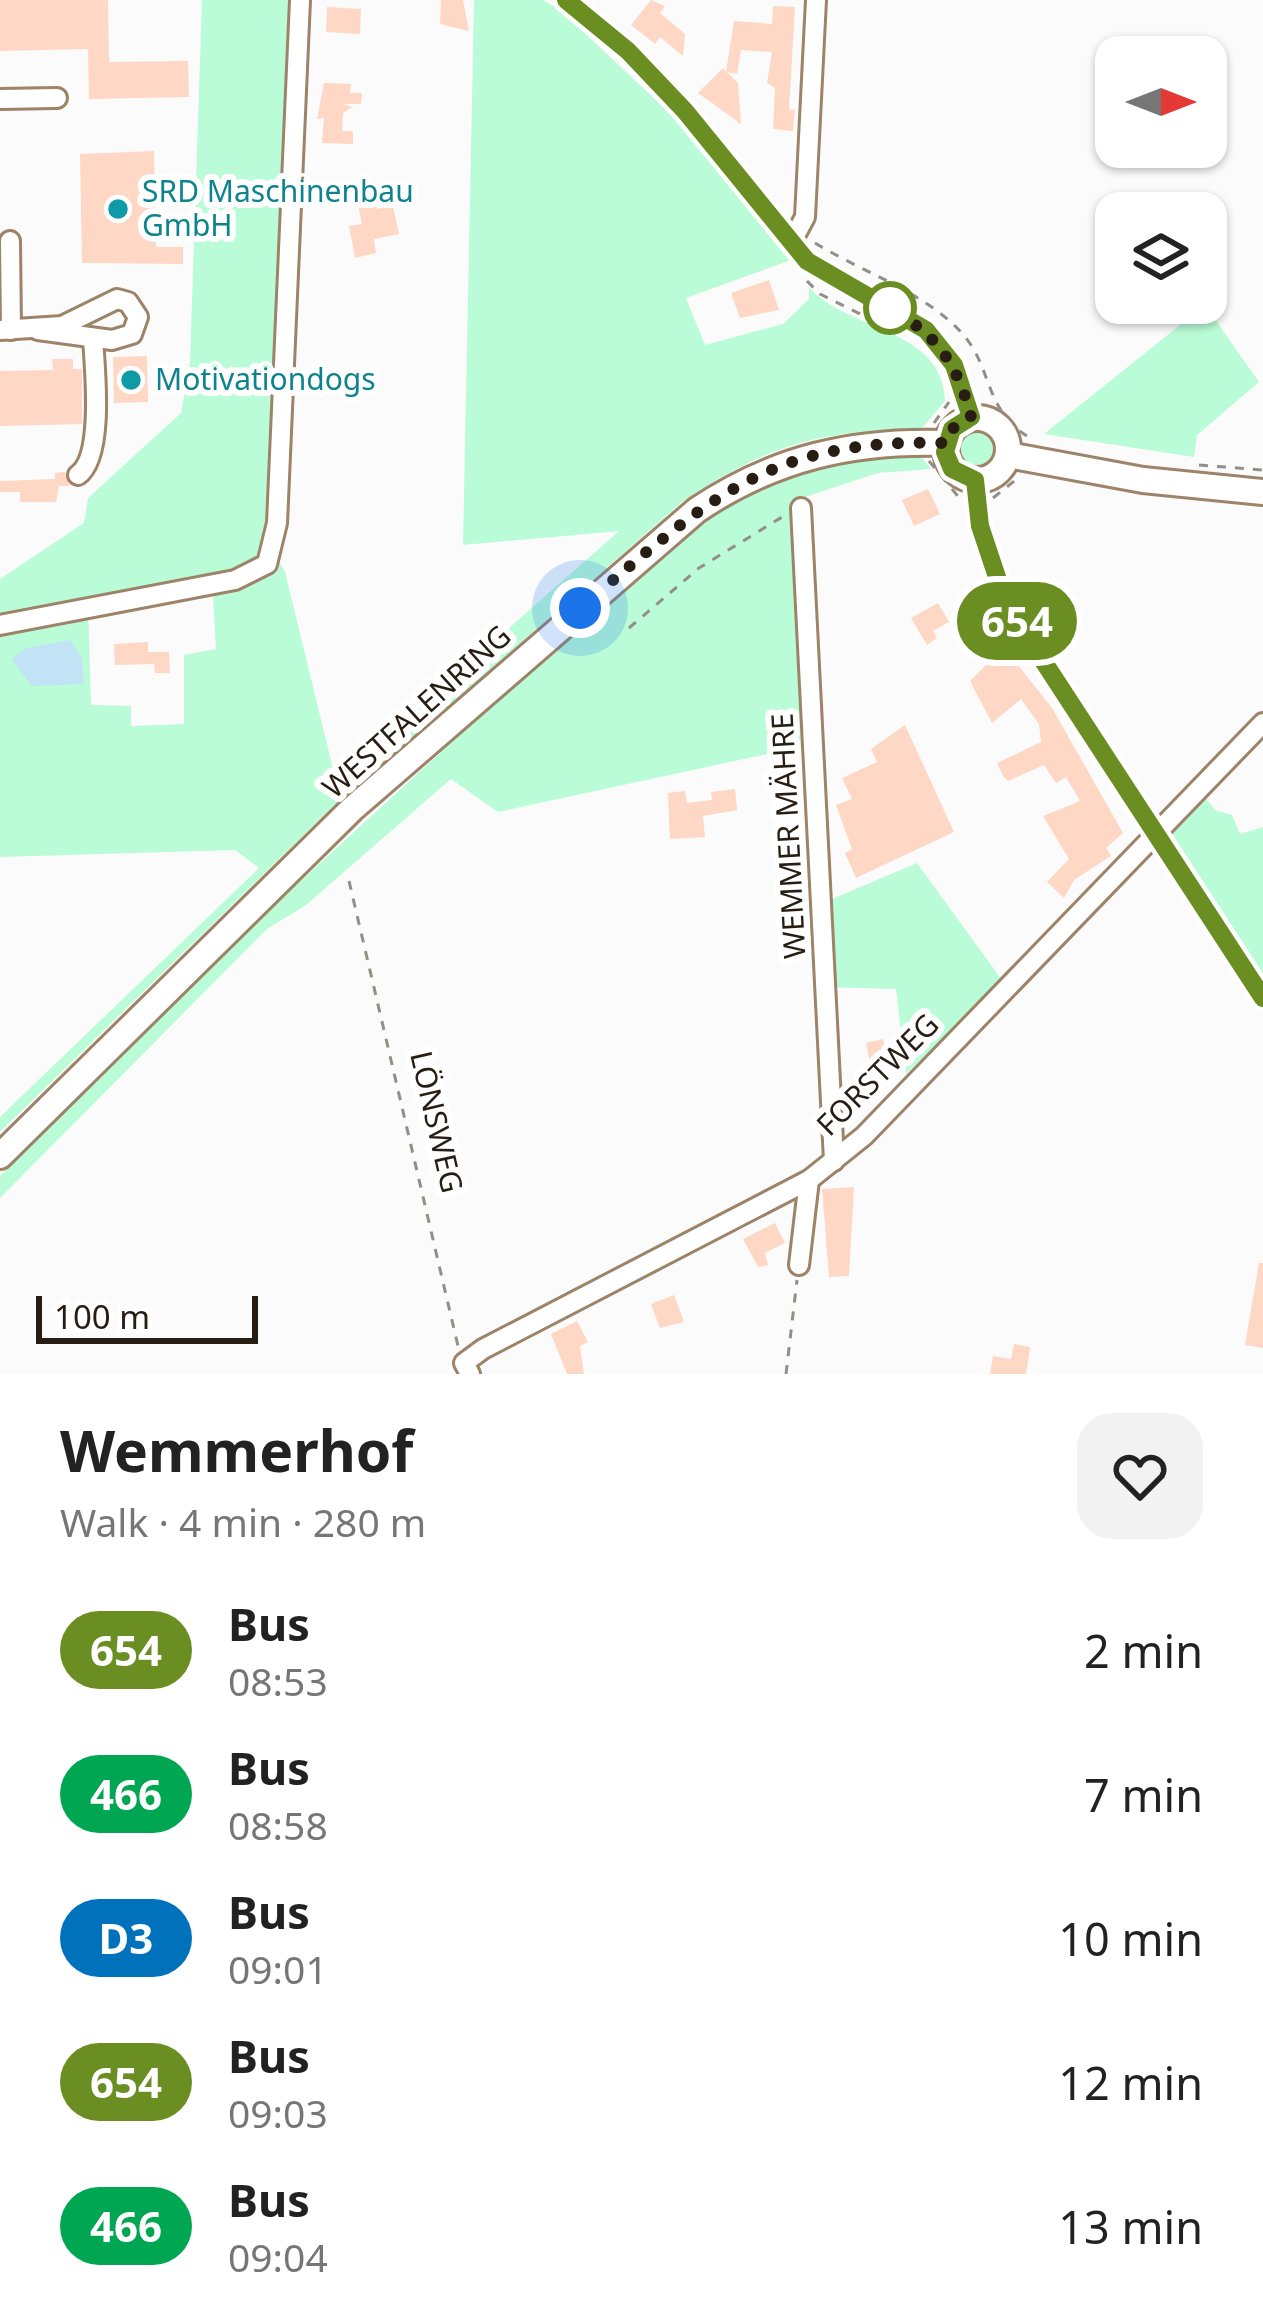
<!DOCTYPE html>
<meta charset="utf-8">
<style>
body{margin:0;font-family:"Noto Sans",sans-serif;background:#f2f2f2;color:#222;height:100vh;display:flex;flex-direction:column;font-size:45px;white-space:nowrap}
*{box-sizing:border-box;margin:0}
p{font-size:39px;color:#767676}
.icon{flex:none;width:66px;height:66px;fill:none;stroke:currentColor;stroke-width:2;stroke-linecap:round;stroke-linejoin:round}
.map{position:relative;height:1374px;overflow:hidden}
.sheet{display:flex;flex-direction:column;background:#fff;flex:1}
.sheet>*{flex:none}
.badge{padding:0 24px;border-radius:39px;font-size:42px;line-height:78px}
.needle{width:78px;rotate:90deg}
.controls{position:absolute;left:1095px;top:36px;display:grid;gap:24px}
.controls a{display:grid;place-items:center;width:132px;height:132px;border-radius:24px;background:#fff;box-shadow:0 3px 9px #0004;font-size:60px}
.scale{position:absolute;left:36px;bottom:30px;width:222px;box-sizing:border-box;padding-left:12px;border:6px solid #271d12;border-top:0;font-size:33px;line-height:42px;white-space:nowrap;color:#271d12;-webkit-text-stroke:9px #fff;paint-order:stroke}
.you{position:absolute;width:60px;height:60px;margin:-30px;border:9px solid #fff;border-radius:50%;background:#1a73e8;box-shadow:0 0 0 18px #1a73e833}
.map>.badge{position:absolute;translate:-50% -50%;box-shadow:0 0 0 6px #fff}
.round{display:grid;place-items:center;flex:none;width:126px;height:126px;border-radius:36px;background:#f2f2f2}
.summary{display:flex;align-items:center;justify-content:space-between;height:204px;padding:0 60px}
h1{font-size:57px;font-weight:700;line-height:90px}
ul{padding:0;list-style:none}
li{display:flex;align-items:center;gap:36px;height:144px;padding:0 60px}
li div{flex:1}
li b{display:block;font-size:45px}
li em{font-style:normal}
li .badge{min-width:132px;font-weight:700;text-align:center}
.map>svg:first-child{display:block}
</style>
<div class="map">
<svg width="1263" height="1374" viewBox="0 0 1263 1374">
<rect width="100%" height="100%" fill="#fbfbfb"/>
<g fill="#bafcd7" fill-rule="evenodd">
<path d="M202,0H292L269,544L285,572L336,781L619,531L463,545L474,0H543L560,10L673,116L791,260L686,298L705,345L783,324L809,299V287C848,332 943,327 945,401L922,428C820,431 767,444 682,502L325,814L0,1132V1117L259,868L235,850L0,857V579L84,523L88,498L181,413L190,362ZM212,579L216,649L184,655V724L131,726V706L91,705L88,602Z"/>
<polygon points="1205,305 1259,382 1197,435 1194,457 1044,434"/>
<circle cx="977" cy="448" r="21"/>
<polygon points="851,453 919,454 931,469 878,473 793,501 809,745 498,812 451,779 306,905 267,929 0,1198 0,1176 282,898 598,608 737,496"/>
<polygon points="1203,795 1215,810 1232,815 1240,834 1263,827 1263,981 1172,839 1172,831"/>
<polygon points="917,863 1002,980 906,1074 896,989 822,987 818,905"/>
</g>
<polygon fill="#c2e3f6" points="70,640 82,658 84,684 32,686 11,659 27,648"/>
<g fill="#fed7c5">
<polygon points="0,0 108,0 109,62 188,61 189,97 89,99 88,49 0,51"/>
<polygon points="441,0 463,0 469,31 440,24"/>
<polygon points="651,0 665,6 660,13 685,34 683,56 660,37 655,44 631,25"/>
<polygon points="773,6 795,7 789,110 795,110 793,131 773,129 775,88 767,83 772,52 741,50 737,74 727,72 738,83 741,124 698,93 723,68 726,72 734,21 772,24"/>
<polygon points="327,7 361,9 360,34 326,32"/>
<polygon points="324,83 351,84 350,93 362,93 361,104 343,104 352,107 343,113 342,131 353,131 353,144 322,143 324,118 317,119"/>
<polygon points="154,151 156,247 183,247 183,264 82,263 80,154"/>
<polygon points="373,192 377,209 393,206 399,234 374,239 376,253 355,258 349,226 362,224 356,196"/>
<polygon points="769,280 779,310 740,318 731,293"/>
<polygon points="147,356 148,402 114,403 113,357"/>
<polygon points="52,359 73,359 73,369 82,369 82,424 0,426 0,371 53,370"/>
<polygon points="65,472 70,486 59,486 56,502 20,502 20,492 0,492 0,481 55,479 55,473"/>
<polygon points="928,489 940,514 914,526 902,500"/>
<polygon points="938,603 949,622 933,631 937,638 927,645 911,618"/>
<polygon points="997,625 1011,647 1007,651 1052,708 1123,833 1106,848 1111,856 1074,880 1064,898 1047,882 1069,859 1043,816 1080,801 1066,777 1056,783 1044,765 1008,781 1003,776 997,763 1041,742 1039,724 1021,699 992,723 970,681 994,657 981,635"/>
<polygon points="148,642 148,652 169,652 170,673 155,673 154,664 115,665 114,644"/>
<polygon points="905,725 954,832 856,878 845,853 852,849 836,805 852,799 842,778 877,762 871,749"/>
<polygon points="735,789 737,810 703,816 705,837 670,839 668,793 685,791 687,803 712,800 711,792"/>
<polygon points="883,1039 885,1047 893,1046 898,1067 873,1073 865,1068 870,1063 866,1043"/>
<polygon points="854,1187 849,1276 829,1277 822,1189"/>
<polygon points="775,1223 785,1243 765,1253 768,1265 758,1267 743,1239"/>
<polygon points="1259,1263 1263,1263 1263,1348 1245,1345"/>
<polygon points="674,1295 684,1322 660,1328 651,1304"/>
<polygon points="577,1321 588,1342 580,1346 584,1374 567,1374 551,1334"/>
<polygon points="1014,1344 1030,1347 1026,1374 990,1374 993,1356 1011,1359"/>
</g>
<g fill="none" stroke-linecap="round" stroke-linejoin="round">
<g stroke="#9d8368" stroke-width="24">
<g id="minor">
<polyline points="566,0 628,51 685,111 807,261 926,330 954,365 971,417"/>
<polyline points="0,99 57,98"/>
<polyline points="10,241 11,330"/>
<polyline points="791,243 805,217 816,0"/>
<polyline points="0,330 62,326 117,299 128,302 138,317 132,334 112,340 38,330"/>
<path d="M78,475C104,457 95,370 93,339"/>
<polyline points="975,480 980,526 1006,604 1263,998"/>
<polyline points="801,508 834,1161"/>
<polyline points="0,625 235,580 267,564 277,523 300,0"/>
<polyline points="799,1265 809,1180"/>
<polyline points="470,1374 464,1363 483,1349 809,1180 864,1136 1263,723"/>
</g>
</g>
<g stroke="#9d8368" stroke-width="30">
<g id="major">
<circle cx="977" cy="449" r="31"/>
<polyline points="1008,455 1143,480 1263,492"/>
<path d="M0,1156L352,809L697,510C774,458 853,440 945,443"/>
</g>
</g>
<g stroke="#938e88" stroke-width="3" stroke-dasharray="9 9" stroke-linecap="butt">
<path d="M815,243C862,272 922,291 960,331C994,367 982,409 1030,438"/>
<polyline points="807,281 820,294 892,330"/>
<polyline points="934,423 949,402"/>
<polyline points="929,461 961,500"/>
<polyline points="1199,465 1263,470"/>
<polyline points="993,498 1018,478"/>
<polyline points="629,628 699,568 787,514"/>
<polyline points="349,881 458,1346"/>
<polyline points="786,1374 797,1280"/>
</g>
<use href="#minor" stroke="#fff" stroke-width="18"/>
<use href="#major" stroke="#fff" stroke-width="24"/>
</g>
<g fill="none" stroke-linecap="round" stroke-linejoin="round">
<g stroke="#fff" stroke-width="27">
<polyline id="line" points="566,0 628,51 685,111 807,261 926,330 954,365 971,417 952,429 945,452 952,469 975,480 980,526 1006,604 1263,998"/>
</g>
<use href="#line" stroke="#6b8e23" stroke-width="18"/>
<path stroke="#271d12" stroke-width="12" stroke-dasharray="0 21.6" d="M580,608C709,500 766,438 946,443L952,429L971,417C957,361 933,329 880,304L890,308"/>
</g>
<g fill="#0f9aa8" stroke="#fff" stroke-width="4.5">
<circle cx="118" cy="209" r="12"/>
<circle cx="131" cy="380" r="12"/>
</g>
<circle fill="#fff" stroke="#6b8e23" stroke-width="6" cx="890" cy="308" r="24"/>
<g text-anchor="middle" stroke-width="12" stroke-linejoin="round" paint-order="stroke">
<g font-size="30" fill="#0d838f" stroke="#fff" text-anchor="start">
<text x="142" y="202">SRD Maschinenbau<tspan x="142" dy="34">GmbH</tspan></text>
<text x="155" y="390">Motivationdogs</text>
</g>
<g font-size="30" fill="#271d12" stroke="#fff">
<text transform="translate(417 712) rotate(-42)" y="10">WESTFALENRING</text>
<text transform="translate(789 836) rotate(-93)" y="10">WEMMER MÄHRE</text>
<text transform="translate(878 1075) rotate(-45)" y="10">FORSTWEG</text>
<text transform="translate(436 1122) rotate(77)" y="10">LÖNSWEG</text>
</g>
</g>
</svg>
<div class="controls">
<a><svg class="needle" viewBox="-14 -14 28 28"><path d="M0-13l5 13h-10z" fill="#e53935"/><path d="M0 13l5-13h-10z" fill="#767676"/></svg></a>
<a><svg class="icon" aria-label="layers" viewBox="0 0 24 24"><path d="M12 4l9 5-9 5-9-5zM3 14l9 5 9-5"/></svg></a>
</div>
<div class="scale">100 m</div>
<div class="you" style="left:580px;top:608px"></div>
<b class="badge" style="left:1017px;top:621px;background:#6b8e23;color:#fff">654</b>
</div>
<section class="sheet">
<div class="summary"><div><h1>Wemmerhof</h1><p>Walk · 4 min · 280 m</p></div><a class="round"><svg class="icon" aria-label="heart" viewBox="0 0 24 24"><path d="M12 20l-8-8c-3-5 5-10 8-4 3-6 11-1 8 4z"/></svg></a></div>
<ul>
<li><span class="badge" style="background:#6b8e23;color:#fff">654</span><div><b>Bus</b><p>08:53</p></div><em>2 min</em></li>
<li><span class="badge" style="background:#00a651;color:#fff">466</span><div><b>Bus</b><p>08:58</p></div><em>7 min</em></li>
<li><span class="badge" style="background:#0072bc;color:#fff">D3</span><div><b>Bus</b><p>09:01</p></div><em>10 min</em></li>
<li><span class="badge" style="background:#6b8e23;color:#fff">654</span><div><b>Bus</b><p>09:03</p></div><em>12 min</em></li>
<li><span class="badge" style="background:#00a651;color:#fff">466</span><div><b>Bus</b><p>09:04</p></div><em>13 min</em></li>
</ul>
</section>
